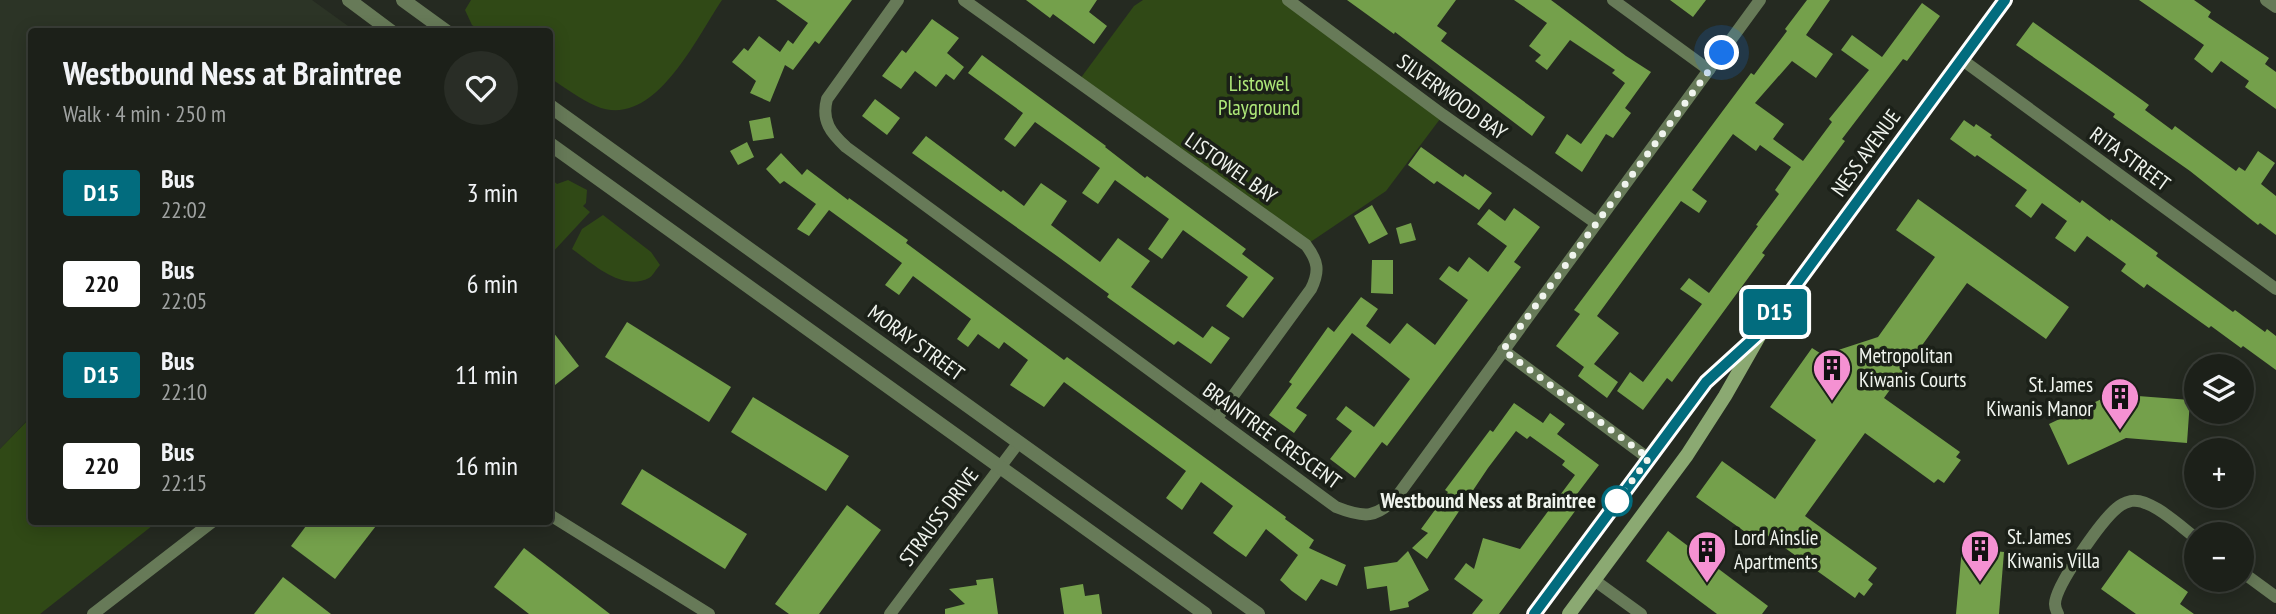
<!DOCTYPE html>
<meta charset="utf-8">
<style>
body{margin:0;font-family:"PT Sans Narrow",sans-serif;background:#292d26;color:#f1f3f6;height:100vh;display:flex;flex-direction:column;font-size:26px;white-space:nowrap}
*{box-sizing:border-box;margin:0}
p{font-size:23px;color:#a0a3a2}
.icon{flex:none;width:38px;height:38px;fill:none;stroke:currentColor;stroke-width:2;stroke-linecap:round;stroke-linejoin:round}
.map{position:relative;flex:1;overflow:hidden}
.details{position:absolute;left:28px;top:28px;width:525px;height:497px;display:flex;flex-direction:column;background:#1c2019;border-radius:7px;box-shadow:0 4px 18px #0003,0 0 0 2px #3a3e38}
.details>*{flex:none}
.badge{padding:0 14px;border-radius:5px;font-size:24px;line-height:46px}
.tools{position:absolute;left:2184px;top:354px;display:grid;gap:14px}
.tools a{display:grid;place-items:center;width:70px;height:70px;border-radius:50%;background:#1c2019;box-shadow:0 4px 18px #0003,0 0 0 2px #3a3e38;font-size:35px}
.you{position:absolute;width:35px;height:35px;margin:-18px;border:5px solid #fff;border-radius:50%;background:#1a73e8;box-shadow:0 0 0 10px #1a73e833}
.map>.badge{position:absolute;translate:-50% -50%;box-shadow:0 0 0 4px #fff}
.round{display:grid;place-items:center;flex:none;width:74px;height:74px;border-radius:37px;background:#292d26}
.headline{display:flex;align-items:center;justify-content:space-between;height:119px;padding:0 35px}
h1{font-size:33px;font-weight:800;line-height:52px}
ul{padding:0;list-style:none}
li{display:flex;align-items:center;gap:21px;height:91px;padding:0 35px}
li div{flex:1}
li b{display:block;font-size:26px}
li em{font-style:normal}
li .badge{min-width:77px;font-weight:700;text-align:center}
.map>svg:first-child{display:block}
</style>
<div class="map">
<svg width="2276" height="614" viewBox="0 0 2276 614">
<rect width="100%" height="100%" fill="#252a21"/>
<polygon fill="#2c3426" points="0,0 312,0 355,31 32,32 31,416 0,449"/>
<g fill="#304916">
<path d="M471,0H722C696,38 654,131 596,106C580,99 564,87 550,78V32L481,31L472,25L465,10Z"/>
<polygon points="1143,0 1288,0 1443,115 1386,191 1306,245 1077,83 1134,6"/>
<polygon points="550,178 557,184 568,180 587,190 586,203 583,206 590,212 550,255"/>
<path d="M603,215L651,252L660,265C656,269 653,276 649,278C622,292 592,263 572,249L582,229Z"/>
<polygon points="31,417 32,522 157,522 40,614 0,614 0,449"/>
</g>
<g fill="#74a04b">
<polygon points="776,0 852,0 819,44 815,41 793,70 785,65 770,102 750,93 756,81 732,62 744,48 748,51 759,36 780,52 788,40 793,44 808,23"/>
<polygon points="1026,0 1097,0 1089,12 1107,26 1094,44 1053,14 1050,18"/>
<polygon points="1347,0 1456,0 1437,26 1447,33 1441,41 1545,117 1532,136 1395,32 1394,34"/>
<polygon points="1514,0 1551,0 1626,56 1651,72 1625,108 1631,113 1613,138 1606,134 1582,172 1555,153 1567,134 1581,144 1625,83 1612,73 1615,70 1570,40 1547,70 1535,61 1541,55 1529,46 1547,23"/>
<polygon points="1670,0 1706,0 1693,17"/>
<polygon points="1807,0 1830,0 1806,35 1833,54 1816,78 1792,61 1755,103 1784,124 1773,139 1803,161 1832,122 1829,119 1869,70 1841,50 1852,35 1882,57 1922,3 1940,16 1907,61 1903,59 1842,139 1845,141 1762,253 1765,255 1672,382 1667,378 1643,410 1617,391 1630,372 1643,382 1702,304 1680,289 1689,278 1709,293 1758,226 1756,225 1779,194 1775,190 1791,167 1760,145 1756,151 1733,134 1692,190 1707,201 1699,213 1681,201 1597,316 1619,333 1594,364 1618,382 1607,398 1578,376 1584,367 1556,346 1580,314 1574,310 1751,73 1754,75 1787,31 1785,29"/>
<polygon points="2139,0 2194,0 2211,12 2208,17 2269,58 2265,64 2276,72 2276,109 2245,87 2249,81 2221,61 2212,73 2194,59 2204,45"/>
<polygon points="932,19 959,38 947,53 964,67 954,80 946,74 936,87 915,71 901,89 882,76 902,50 906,53"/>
<polygon points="2033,22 2149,105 2145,110 2172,130 2175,126 2236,171 2239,167 2245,171 2258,151 2275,163 2261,184 2276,196 2276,235 2260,223 2258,225 2190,171 2113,117 2115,114 2016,45"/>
<polygon points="982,55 1106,146 1105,147 1145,178 1147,176 1246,249 1242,254 1274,278 1243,318 1226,306 1248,277 1183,230 1162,259 1148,249 1169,219 1115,180 1098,204 1082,193 1100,168 1035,122 1015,147 1004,139 1023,113 968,73"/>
<polygon points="875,99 900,118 887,135 862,116"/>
<polygon points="770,117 774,138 753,141 749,121"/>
<polygon points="1964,120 1974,127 1976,124 1992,135 1990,137 2080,203 2082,200 2110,221 2111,219 2158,253 2156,256 2233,312 2235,310 2265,332 2267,329 2276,336 2276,370 2243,346 2241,348 2211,326 2209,328 2147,284 2144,288 2121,271 2126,264 2087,236 2075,252 2055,238 2067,221 2042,203 2031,218 2015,206 2027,190 1977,155 1975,157 1950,139"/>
<polygon points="926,136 1001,192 1003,190 1024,206 1041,183 1067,201 1051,225 1100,262 1118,238 1150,261 1131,287 1203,338 1212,326 1230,338 1211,364 1178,341 1174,345 1107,297 1109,294 1057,256 912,153"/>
<polygon points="747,142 754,157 738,165 730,151"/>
<polygon points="1421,147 1463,177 1465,174 1492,193 1479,210 1437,181 1434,184 1408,165"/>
<polygon points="781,153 802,175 807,169 848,200 849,198 908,240 906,243 1064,360 1067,357 1286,517 1285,519 1314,540 1309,548 1346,565 1337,586 1321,579 1306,601 1292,591 1280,580 1298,555 1266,529 1246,557 1229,545 1213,533 1233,506 1201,482 1182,510 1166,498 1186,471 1064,382 1044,407 1010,385 1028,360 1004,342 999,349 978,334 968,347 957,339 971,319 913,276 899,295 885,285 902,263 829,210 809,236 797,229 816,204 784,181 780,184 766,169"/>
<polygon points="1918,199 2069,307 2046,339 1967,283 1884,398 1960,452 1956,457 1961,460 1944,483 1938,479 1934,483 1865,433 1805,516 1877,568 1868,580 1873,584 1864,596 1859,592 1855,598 1764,533 1758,541 1696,497 1722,461 1775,499 1816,440 1770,407 1812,348 1823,355 1878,337 1935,257 1896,230"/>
<polygon points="1372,205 1388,234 1369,244 1354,216"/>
<polygon points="1514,208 1540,227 1514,262 1521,267 1387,446 1382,442 1355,478 1330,459 1352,431 1336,419 1346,406 1374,427 1410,379 1352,333 1296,408 1307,415 1294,433 1269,415 1292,384 1289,382 1328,327 1334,332 1361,297 1378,309 1366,326 1390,344 1407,323 1435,345 1468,300 1439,279 1449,266 1458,272 1469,257 1488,272 1507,246 1477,224 1489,209 1505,221"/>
<polygon points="1411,223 1416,240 1400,244 1396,228"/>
<polygon points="1372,260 1393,260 1393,294 1371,293"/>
<polygon points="627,322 731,387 709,422 605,357"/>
<polygon points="550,328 579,366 550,389"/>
<polygon points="2112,394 2190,400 2187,443 2126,438 2068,465 2049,424"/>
<polygon points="753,397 849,456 826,491 731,432"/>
<polygon points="1514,403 1543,423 1550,413 1565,424 1557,434 1599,465 1577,494 1584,499 1499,614 1472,614 1483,600 1454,579 1466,563 1474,569 1483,538 1520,549 1575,475 1562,465 1565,461 1530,436 1527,439 1516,431 1488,468 1427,559 1412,548 1428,533 1421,529 1448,492 1445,490 1490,430 1493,432"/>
<polygon points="642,469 747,534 725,569 621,504"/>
<polygon points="847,505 881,530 819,614 789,614 775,604"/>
<polygon points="309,522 379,522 335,579 291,546"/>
<polygon points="1668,531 1768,606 1762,614 1717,614 1646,561"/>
<polygon points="524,548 610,614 529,614 494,587"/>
<polygon points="1962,548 2004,552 1999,614 1956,614"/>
<polygon points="2129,550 2188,592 2180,604 2194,614 2136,614 2101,589"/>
<polygon points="1408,551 1429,590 1408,602 1409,607 1390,611 1387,586 1367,589 1364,567 1397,562"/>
<polygon points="283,577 331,614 254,614"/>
<polygon points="993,578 998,614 945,614 945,609 965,604 949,589 977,585 976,580"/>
<polygon points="1083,584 1085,596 1099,594 1102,614 1064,614 1060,588"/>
</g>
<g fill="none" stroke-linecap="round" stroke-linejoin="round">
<g stroke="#677a58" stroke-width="12">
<path d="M898,0L827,99C821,121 831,133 846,147L1336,507C1364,518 1377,519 1398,495L1760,0"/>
<path d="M964,0L1306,245C1318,261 1320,271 1311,289L1217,418"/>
<polyline points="1288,0 1443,115 1596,223"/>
<polyline points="1613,0 1709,70"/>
<polyline points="2266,0 2276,7"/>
<polyline points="1961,59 2276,289"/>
<polyline points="1503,350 1649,459"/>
<polyline points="550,515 709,614"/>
<polyline points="2242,572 2276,597"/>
<polyline points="1594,580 1641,614"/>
<polyline points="93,614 212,522"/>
<polyline points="890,614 1019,442"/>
<path d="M2058,614C2057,612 2055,606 2055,604C2055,586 2102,520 2117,508C2120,505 2127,502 2131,501C2150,497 2182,528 2196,538"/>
</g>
<g stroke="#677a58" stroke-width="14">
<polyline points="349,0 392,32"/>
<polyline points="403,0 447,32"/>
<polyline points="550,106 1258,614"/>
<polyline points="550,144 1205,614"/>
</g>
<g stroke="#8ba972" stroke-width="14">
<polyline points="1534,614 1706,382 1752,339"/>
<polyline points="1569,614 1687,455 1725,396 1762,331 2005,0"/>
</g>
</g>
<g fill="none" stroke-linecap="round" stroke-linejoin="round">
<g stroke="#fff" stroke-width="16">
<polyline id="line" points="1534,614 1706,382 1762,331 2005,0"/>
</g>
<use href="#line" stroke="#026c7e" stroke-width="10"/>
<polyline stroke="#f0f4ee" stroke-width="7" stroke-dasharray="0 12.6" points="1617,501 1649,458 1503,350 1722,53"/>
</g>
<defs>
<g id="building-pin" transform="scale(2.0125)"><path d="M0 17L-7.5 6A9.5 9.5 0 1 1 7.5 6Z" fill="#f591d2" stroke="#1b2018"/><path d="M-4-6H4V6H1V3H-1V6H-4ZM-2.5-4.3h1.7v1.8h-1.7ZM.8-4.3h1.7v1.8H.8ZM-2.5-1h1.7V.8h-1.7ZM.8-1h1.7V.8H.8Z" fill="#111"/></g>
</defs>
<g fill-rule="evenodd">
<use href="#building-pin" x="1832" y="368"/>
<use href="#building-pin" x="2120" y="397"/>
<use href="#building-pin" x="1980" y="549"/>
<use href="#building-pin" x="1707" y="550"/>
</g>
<circle fill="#fff" stroke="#026c7e" stroke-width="3.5" cx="1617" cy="501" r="14"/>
<g text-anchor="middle" stroke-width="7" stroke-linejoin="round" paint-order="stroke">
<g font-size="21" fill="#aee879" stroke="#1b2018">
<text x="1259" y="91">Listowel<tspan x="1259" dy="24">Playground</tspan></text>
</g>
<g font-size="21" fill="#f0f4ee" stroke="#1b2018">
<text transform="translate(1452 97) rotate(36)" y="7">SILVERWOOD BAY</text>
<text transform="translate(1866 153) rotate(-54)" y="7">NESS AVENUE</text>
<text transform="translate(2130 159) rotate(36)" y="7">RITA STREET</text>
<text transform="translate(1231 168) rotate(35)" y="7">LISTOWEL BAY</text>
<text transform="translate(916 343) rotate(36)" y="7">MORAY STREET</text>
<text transform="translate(1272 436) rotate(36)" y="7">BRAINTREE CRESCENT</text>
<text transform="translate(939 517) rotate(-53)" y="7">STRAUSS DRIVE</text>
</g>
<g font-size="21" fill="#f0f4ee" stroke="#1b2018" text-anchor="start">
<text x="1859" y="363">Metropolitan<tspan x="1859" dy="24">Kiwanis Courts</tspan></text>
<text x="2093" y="392" text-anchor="end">St. James<tspan x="2093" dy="24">Kiwanis Manor</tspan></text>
<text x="2007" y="544">St. James<tspan x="2007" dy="24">Kiwanis Villa</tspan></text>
<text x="1734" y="545">Lord Ainslie<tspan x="1734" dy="24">Apartments</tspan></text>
</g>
<g font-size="21" font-weight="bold" fill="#f0f4ee" stroke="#1b2018" text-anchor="end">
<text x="1596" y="508">Westbound Ness at Braintree</text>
</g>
</g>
</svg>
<div class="tools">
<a><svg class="icon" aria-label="layers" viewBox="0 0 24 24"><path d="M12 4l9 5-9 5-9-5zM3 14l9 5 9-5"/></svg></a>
<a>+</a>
<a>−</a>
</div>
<div class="you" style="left:1722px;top:53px"></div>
<b class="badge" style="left:1775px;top:312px;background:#026c7e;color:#fff">D15</b>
<section class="details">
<div class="headline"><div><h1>Westbound Ness at Braintree</h1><p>Walk · 4 min · 250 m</p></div><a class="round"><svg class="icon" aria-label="heart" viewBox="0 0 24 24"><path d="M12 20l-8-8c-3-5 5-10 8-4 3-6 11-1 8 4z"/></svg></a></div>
<ul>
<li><span class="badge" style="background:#026c7e;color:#fff">D15</span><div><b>Bus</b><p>22:02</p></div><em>3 min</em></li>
<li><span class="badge" style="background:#fff;color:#111">220</span><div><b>Bus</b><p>22:05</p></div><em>6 min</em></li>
<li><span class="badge" style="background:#026c7e;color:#fff">D15</span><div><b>Bus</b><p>22:10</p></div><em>11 min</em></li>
<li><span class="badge" style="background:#fff;color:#111">220</span><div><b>Bus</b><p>22:15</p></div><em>16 min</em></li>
</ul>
</section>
</div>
